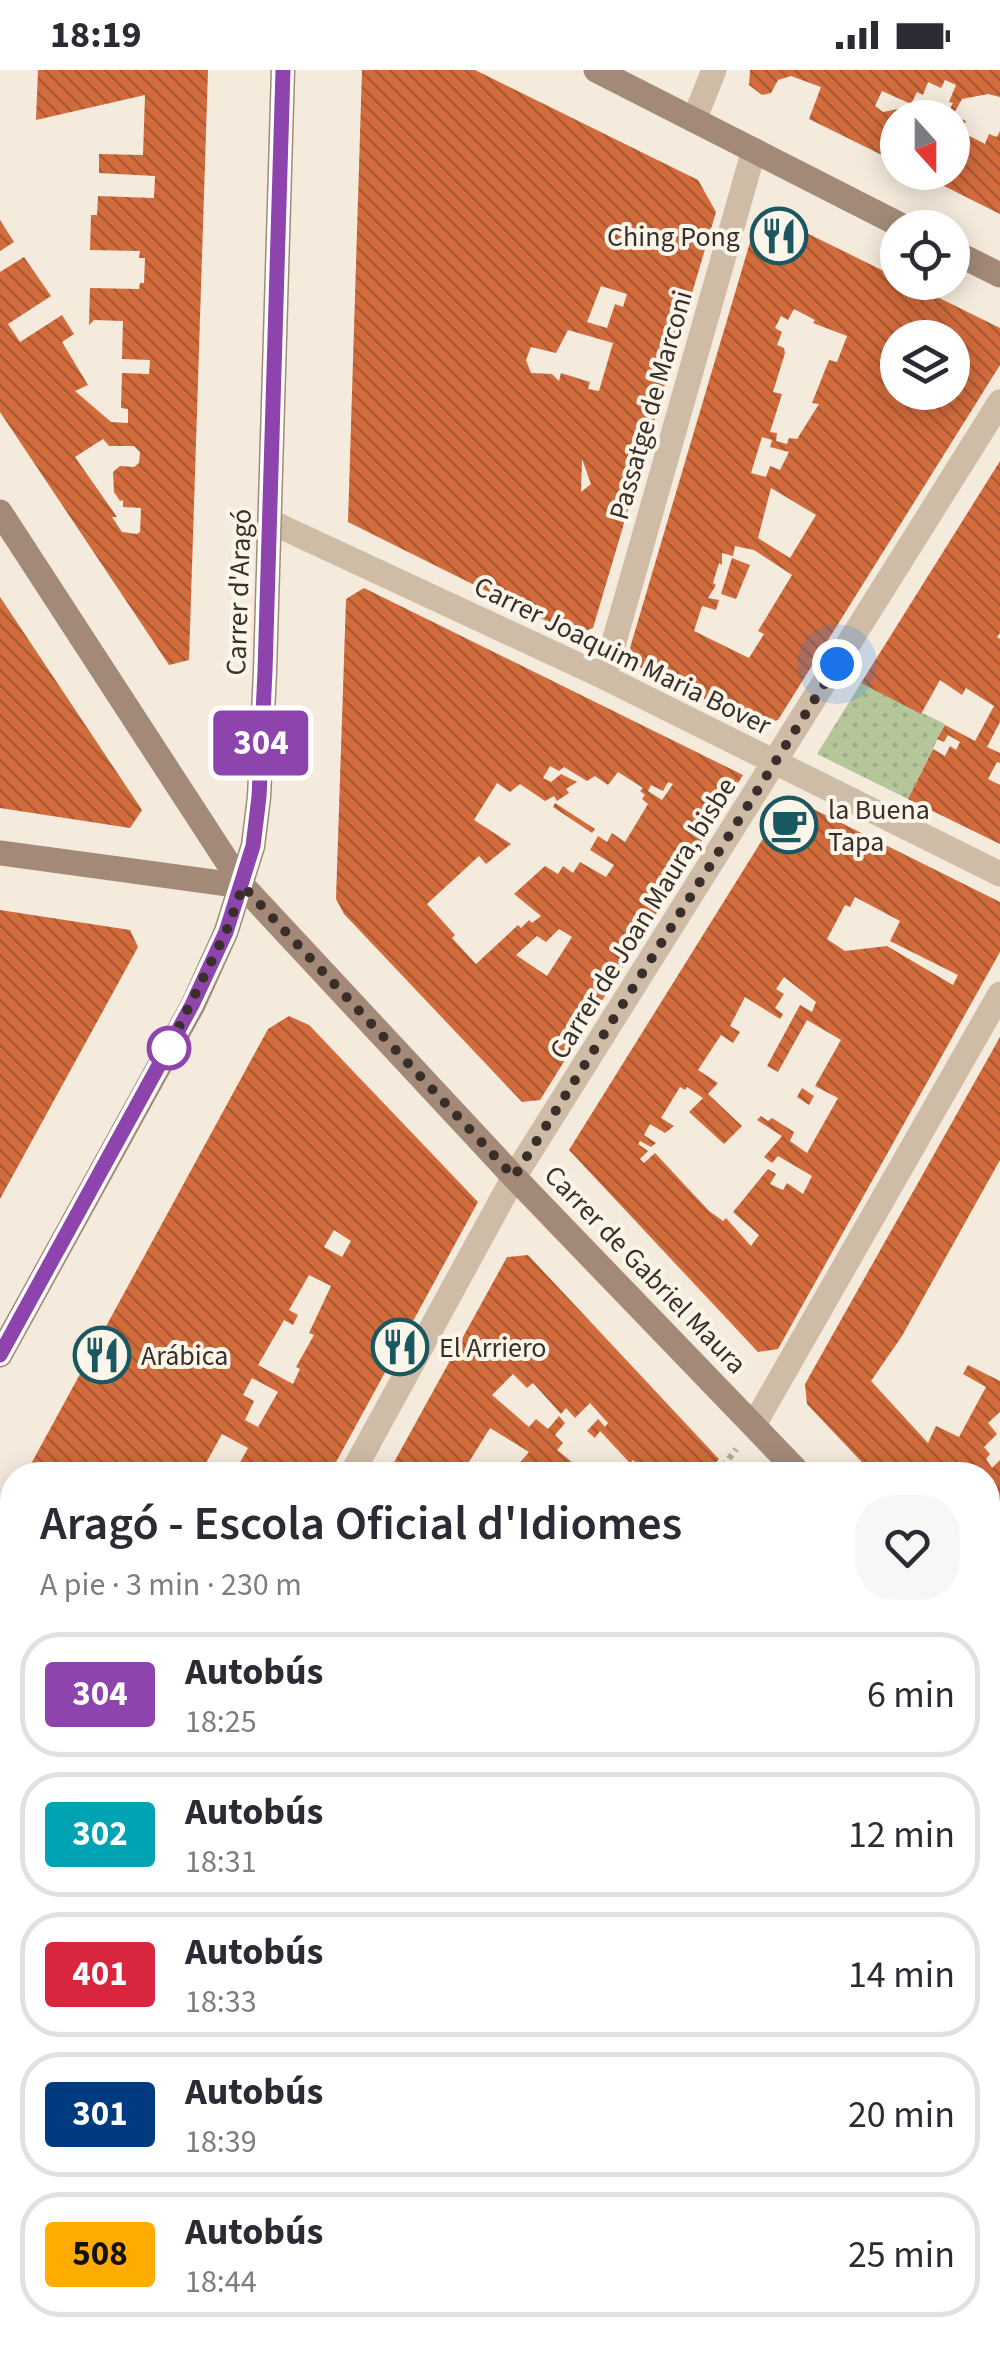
<!DOCTYPE html>
<html lang="es">
<meta charset="utf-8">
<style>
body{margin:0;font-family:"Source Sans 3",sans-serif;background:#f7f7f7;color:#2b2b33;height:100vh;display:flex;flex-direction:column;font-size:38px;white-space:nowrap}
*{box-sizing:border-box;margin:0}
p{font-size:32px;color:#7c7c81}
.icon{flex:none;width:55px;height:55px;fill:none;stroke:currentColor;stroke-width:2;stroke-linecap:round;stroke-linejoin:round}
.map{position:relative;flex:1;overflow:hidden}
.drawer{position:absolute;left:0px;top:1392px;width:1000px;height:892px;display:flex;flex-direction:column;background:#fff;border-radius:40px 40px 0 0;box-shadow:0 5px 25px #0003}
.drawer>*{flex:none}
.badge{padding:0 20px;border-radius:8px;font-size:35px;line-height:65px}
.needle{width:65px;rotate:159deg}
.controls{position:absolute;left:880px;top:30px;display:grid;gap:20px}
.controls a{display:grid;place-items:center;width:90px;height:90px;border-radius:50%;background:#fff;box-shadow:0 5px 25px #0003;font-size:50px}
.you{position:absolute;width:50px;height:50px;margin:-25px;border:8px solid #fff;border-radius:50%;background:#1a73e8;box-shadow:0 0 0 15px #1a73e833}
.map>.badge{position:absolute;translate:-50% -50%;box-shadow:0 0 0 5px #fff}
.round{display:grid;place-items:center;flex:none;width:105px;height:105px;border-radius:40px;background:#f7f7f7}
.overview{display:flex;align-items:center;justify-content:space-between;height:170px;padding:0 40px}
h1{font-size:48px;font-weight:600;line-height:75px}
ul{padding:0;list-style:none}
li{display:flex;align-items:center;gap:30px;height:125px;margin:0 20px 15px;padding:0 20px;border:5px solid #e1e1e2;border-radius:40px}
li div{flex:1}
li b{display:block;font-size:38px}
li em{font-style:normal}
li .badge{min-width:110px;font-weight:700;text-align:center}
.status{display:flex;justify-content:space-between;align-items:center;height:70px;padding:0 50px;background:#fff;direction:ltr}
.status svg{height:28px;fill:currentColor}
.map>svg:first-child{display:block}
</style>
<div class="status"><b>18:19</b><svg viewBox="0 0 49 12"><path d="M0 12V9h3v3zM5 12V6h3v6zM10 12V3h3v9zM15 12V0h3v12zM26 1h20v11H26zM47 4h2v5h-2z"/></svg></div>
<div class="map">
<svg width="1000" height="2284" viewBox="0 0 1000 2284">
<defs>
<pattern id="grass-dots" width="8" height="8" patternUnits="userSpaceOnUse" patternTransform="scale(2.5)"><rect width="8" height="8" fill="#b5c69b"/><path d="M2 2h.1M6 6h.1" fill="none" stroke="#9caa86" stroke-width="1.8" stroke-linecap="round"/></pattern>
<pattern id="building-back-hatch" width="6" height="6" patternUnits="userSpaceOnUse" patternTransform="scale(2.5)"><rect width="6" height="6" fill="#d26c3d"/><path d="M-1 5l2 2M0 0l6 6M5-1l2 2" fill="none" stroke="#ab5933"/></pattern>
</defs>
<rect width="100%" height="100%" fill="#f5ebdd"/>
<g fill="url(#grass-dots)">
<polygon points="861,613 945,654 908,729 817,684"/>
<polygon points="0,1538 12,1544 12,1709 0,1711"/>
</g>
<g fill="url(#building-back-hatch)" fill-rule="evenodd">
<path d="M38,0H208L189,590L169,595L0,342V202L24,187L51,226L8,254L20,272L62,245L74,264L62,272L88,315L75,321L111,352L128,353V339L121,338L122,303L149,304L150,290L122,289L123,251L94,250L89,255L90,218L139,219L140,213H144L145,188H139L140,181L90,180L91,145H97L98,126L154,128L155,106L99,103V84L143,85L145,25L36,50ZM103,369L109,376H134L140,382L139,393L134,397L120,396L113,402L114,422L120,431L123,430V437L141,438L140,462L137,464L122,462L112,447H117L75,387Z"/>
<path d="M362,0H475L698,110L716,142L593,558L575,565L348,452ZM601,216L627,224L623,237L615,234L607,258L587,252ZM568,260L613,273L599,321L588,319L590,312L561,303L559,311L552,304L531,303L526,290L531,277L556,283ZM582,389L591,414L581,422Z"/>
<polygon points="750,0 1000,0 1000,27 988,24 962,29 953,45 966,51 960,61 985,74 989,64 997,67 1000,61 1000,144 916,102 952,102 952,47 945,48 953,33 949,32 956,15 945,10 941,18 928,12 923,25 917,22 911,34 882,21 875,36 883,42 903,38 922,48 898,48 898,93 809,49 821,17 791,6 778,10 771,23 762,25 749,15"/>
<path d="M770,145L898,208V212H907L1000,258V295L778,650L758,655L639,597L630,578L756,152ZM794,239L815,250L813,253L847,266L837,292L829,290L812,333L819,334L797,369L789,368L787,374L776,371L777,363L770,362L782,324L773,322L785,283L784,278L777,275L782,262L775,258L781,246L788,250ZM898,268H952V322H898V312L891,308L898,295ZM762,367L772,370L770,377L789,382L780,400L770,396L766,407L751,403ZM771,418L816,445L790,488L758,468ZM735,476L754,480L792,505L758,561L764,564L749,588L694,561L702,536L716,540L719,530L708,528L716,515L713,513L719,493L722,495V483L733,486Z"/>
<polygon points="0,150 14,172 0,181"/>
<polygon points="1000,391 1000,563 997,567 1000,569 1000,652 987,677 1000,683 1000,693 997,692 988,709 1000,715 1000,774 908,729 933,679 945,686 950,676 956,680 960,672 948,665 944,672 937,669 945,655 975,671 994,636 966,618 962,625 940,610 921,644 861,613"/>
<polygon points="732,488 750,495 736,529 721,524"/>
<path d="M364,518L743,705L540,1030L522,1032L344,844L336,829L346,529ZM550,696L559,701L564,697L587,711L595,706L608,715L618,702L643,718L640,721L645,725L642,729L648,734L625,772L612,763L607,772L598,766L590,780L614,795L606,807L580,792L573,803L563,796L558,804L545,796L514,824L541,846L532,853L529,850L521,858L518,855L476,894L452,868L455,865L427,834L479,786L486,794L511,774L474,750L497,713L510,722L520,714L545,731L554,726L557,731L569,723L566,719L577,712L561,704L551,712L543,708ZM668,712L673,714L662,730L648,721L651,715L663,721ZM559,859L572,867L547,906L516,885L537,866L546,872Z"/>
<polygon points="0,527 142,740 130,758 0,738"/>
<path d="M789,727L1000,832V882L778,1279L758,1282L569,1080ZM855,827L900,851L890,871L958,905L953,915L887,876L845,881L827,869L845,835L850,837ZM784,907L816,932L812,942L800,935L767,996L778,1002L807,950L841,970L815,1016L838,1028L807,1083L790,1071L794,1062L772,1048L768,1051L761,1046L757,1050L782,1066L764,1087L772,1093L778,1086L812,1106L803,1124L787,1113L783,1120L770,1114L776,1104L768,1099L733,1142L759,1165L751,1176L726,1148L723,1151L709,1141L655,1083L644,1093L640,1089L648,1081L638,1074L640,1071L651,1077L656,1073L644,1065L650,1054L665,1063L674,1056L661,1048L680,1017L685,1020L687,1017L703,1028L689,1042L724,1074L742,1056L708,1024L718,1013L698,1000L721,965L733,973L740,962L730,956L745,927L780,949L783,944L775,938L784,924L776,919Z"/>
<polygon points="555,733 595,759 592,763 553,737"/>
<polygon points="0,840 130,860 138,877 0,1129"/>
<path d="M289,946L309,955L478,1132L329,1405H233L248,1378L222,1364L206,1393L214,1399L211,1405H25L268,959ZM334,1160L351,1171L342,1187L324,1177ZM309,1205L331,1216L309,1263L314,1265L296,1297L300,1299L293,1314L258,1295L284,1250L293,1255L298,1245L289,1240ZM252,1308L278,1322L258,1357L245,1350L254,1331L243,1325Z"/>
<polygon points="1000,967 1000,1090 902,1266 871,1311 928,1373 936,1356 959,1367 986,1317 963,1304 968,1295 1000,1311 1000,1342 988,1353 997,1364 984,1377 990,1384 986,1389 992,1398 1000,1390 1000,1537 988,1524 988,1405 874,1405 807,1334 805,1314"/>
<polygon points="802,1018 814,1026 809,1035 797,1027"/>
<polygon points="528,1185 717,1387 719,1389 706,1405 636,1405 641,1399 633,1390 630,1393 600,1361 595,1368 587,1361 598,1349 605,1357 608,1353 590,1333 575,1348 566,1338 561,1344 533,1313 527,1318 513,1304 492,1325 529,1357 536,1349 548,1359 559,1346 565,1353 555,1365 563,1373 557,1380 577,1396 570,1405 514,1405 511,1403 529,1382 490,1358 461,1405 387,1405 507,1187"/>
<polygon points="12,1427 12,1486 0,1480 0,1450"/>
<polygon points="1000,1705 1000,1802 991,1782 988,1784 988,1710"/>
<polygon points="1000,1822 1000,1849 988,1847 988,1827"/>
<polygon points="994,1873 1000,1877 991,1895 1000,1900 1000,1989 988,1983 988,1884"/>
<polygon points="990,2041 1000,2046 1000,2215 988,2240 988,2046"/>
<polygon points="12,2140 12,2214 0,2219 0,2145"/>
<polygon points="25,2272 297,2274 370,2272 364,2284 0,2284 0,2278 26,2278"/>
<polygon points="429,2272 497,2272 491,2284 423,2284"/>
<polygon points="550,2272 575,2272 586,2278 586,2272 794,2272 793,2277 778,2276 777,2284 560,2284 562,2279"/>
<polygon points="899,2272 907,2275 908,2272 956,2272 950,2284 893,2284"/>
</g>
<g fill="none" stroke-linecap="round" stroke-linejoin="round">
<polyline stroke="#bba691" stroke-width="6" stroke-dasharray="5 5" stroke-linecap="butt" points="717,1405 736,1379"/>
<g stroke="#cfbca7" stroke-width="15">
<polyline points="988,2254 1000,2230"/>
<polyline points="972,2284 978,2272"/>
</g>
<g stroke="#cfbca7" stroke-width="25">
<polyline points="694,50 714,0"/>
<polyline points="271,452 604,607 1000,804"/>
<polyline points="604,607 754,80"/>
<polyline points="755,1353 1000,924"/>
<polyline points="351,1405 514,1107 1000,332"/>
<polyline points="0,1507 12,1514"/>
<polyline points="988,2011 1000,2017"/>
<polyline points="0,2049 12,2026"/>
<polyline points="391,2284 398,2272"/>
</g>
<g stroke="#a38a78" stroke-width="25">
<polyline points="596,0 906,158"/>
<polyline points="952,181 1000,205"/>
<polyline points="0,442 243,816 514,1107 801,1405"/>
<polyline points="0,783 243,816"/>
<polyline points="0,1285 193,935 226,862 253,776 259,727 265,601 283,0"/>
<polyline points="988,1613 1000,1627"/>
<polyline points="988,1649 1000,1643"/>
<polyline points="0,2093 12,2088"/>
</g>
</g>
<g fill="none" stroke-linecap="round" stroke-linejoin="round">
<g stroke="#fff" stroke-width="22">
<polyline id="line" points="0,1285 192,935 226,862 253,776 259,727 265,601 283,0"/>
</g>
<use href="#line" stroke="#8e44ad" stroke-width="15"/>
<polyline stroke="#3a2f28" stroke-width="10" stroke-dasharray="0 18" points="169,978 166,983 226,862 243,816 514,1107 837,594"/>
</g>
<defs>
<g id="restaurant-ring" transform="scale(2.875)"><circle r="9.5" fill="#fcf5ea" stroke="#195761" stroke-width="1.5"/><path d="M-5-6h1v4h1v-4h1v4h1v-4h1v5L-1.5 .5V6h-2V.5L-5-1ZM5-6V6H3V1.5H1.5Q1.5-4 5-6Z" fill="#195761"/></g>
<g id="cafe-ring" transform="scale(2.875)"><circle r="9.5" fill="#fcf5ea" stroke="#195761" stroke-width="1.5"/><path d="M-5.5-4.5H6V0H3Q3 3.5 0 3.5H-2.5Q-5.5 3.5-5.5 0ZM3-3.2v2h1.7v-2ZM-6 4.5H4V6H-6Z" fill="#195761"/></g>
</defs>
<g fill-rule="evenodd">
<use href="#restaurant-ring" x="779" y="166"/>
<use href="#cafe-ring" x="789" y="755"/>
<use href="#restaurant-ring" x="400" y="1277"/>
<use href="#restaurant-ring" x="102" y="1285"/>
</g>
<circle fill="#fff" stroke="#8e44ad" stroke-width="5" cx="169" cy="978" r="20"/>
<g text-anchor="middle" stroke-width="8" stroke-linejoin="round" paint-order="stroke">
<g font-size="28" fill="#3a2f28" stroke="#fcf5ea" text-anchor="start">
<text x="740" y="176" text-anchor="end">Ching Pong</text>
<text x="828" y="749">la Buena<tspan x="828" dy="32">Tapa</tspan></text>
<text x="439" y="1287">El Arriero</text>
<text x="141" y="1295">Arábica</text>
</g>
<g font-size="28" fill="#3a2f28" stroke="#fcf5ea">
<text transform="translate(650 335) rotate(-74)" y="10">Passatge de Marconi</text>
<text transform="translate(238 522) rotate(-88)" y="10">Carrer d'Aragó</text>
<text transform="translate(623 585) rotate(26)" y="10">Carrer Joaquim Maria Bover</text>
<text transform="translate(642 848) rotate(-58)" y="10">Carrer de Joan Maura, bisbe</text>
<text transform="translate(646 1199) rotate(46)" y="10">Carrer de Gabriel Maura</text>
</g>
</g>
</svg>
<div class="controls">
<a><svg class="needle" viewBox="-14 -14 28 28"><path d="M0-13l5 13h-10z" fill="#e53935"/><path d="M0 13l5-13h-10z" fill="#7c7c81"/></svg></a>
<a><svg class="icon" aria-label="locate" viewBox="0 0 24 24"><circle cx="12" cy="12" r="6"/><path d="M12 2v4M12 18v4M2 12h4M18 12h4"/></svg></a>
<a><svg class="icon" aria-label="layers" viewBox="0 0 24 24"><path d="M12 4l9 5-9 5-9-5zM3 14l9 5 9-5"/></svg></a>
</div>
<div class="you" style="left:837px;top:594px"></div>
<b class="badge" style="left:261px;top:673px;background:#8e44ad;color:#fff">304</b>
<section class="drawer">
<div class="overview"><div><h1>Aragó - Escola Oficial d'Idiomes</h1><p>A pie · 3 min · 230 m</p></div><a class="round"><svg class="icon" aria-label="heart" viewBox="0 0 24 24"><path d="M12 20l-8-8c-3-5 5-10 8-4 3-6 11-1 8 4z"/></svg></a></div>
<ul>
<li><span class="badge" style="background:#8e44ad;color:#fff">304</span><div><b>Autobús</b><p>18:25</p></div><em>6 min</em></li>
<li><span class="badge" style="background:#00a3b4;color:#fff">302</span><div><b>Autobús</b><p>18:31</p></div><em>12 min</em></li>
<li><span class="badge" style="background:#d7263d;color:#fff">401</span><div><b>Autobús</b><p>18:33</p></div><em>14 min</em></li>
<li><span class="badge" style="background:#003b80;color:#fff">301</span><div><b>Autobús</b><p>18:39</p></div><em>20 min</em></li>
<li><span class="badge" style="background:#ffac00;color:#111">508</span><div><b>Autobús</b><p>18:44</p></div><em>25 min</em></li>
</ul>
</section>
</div>
